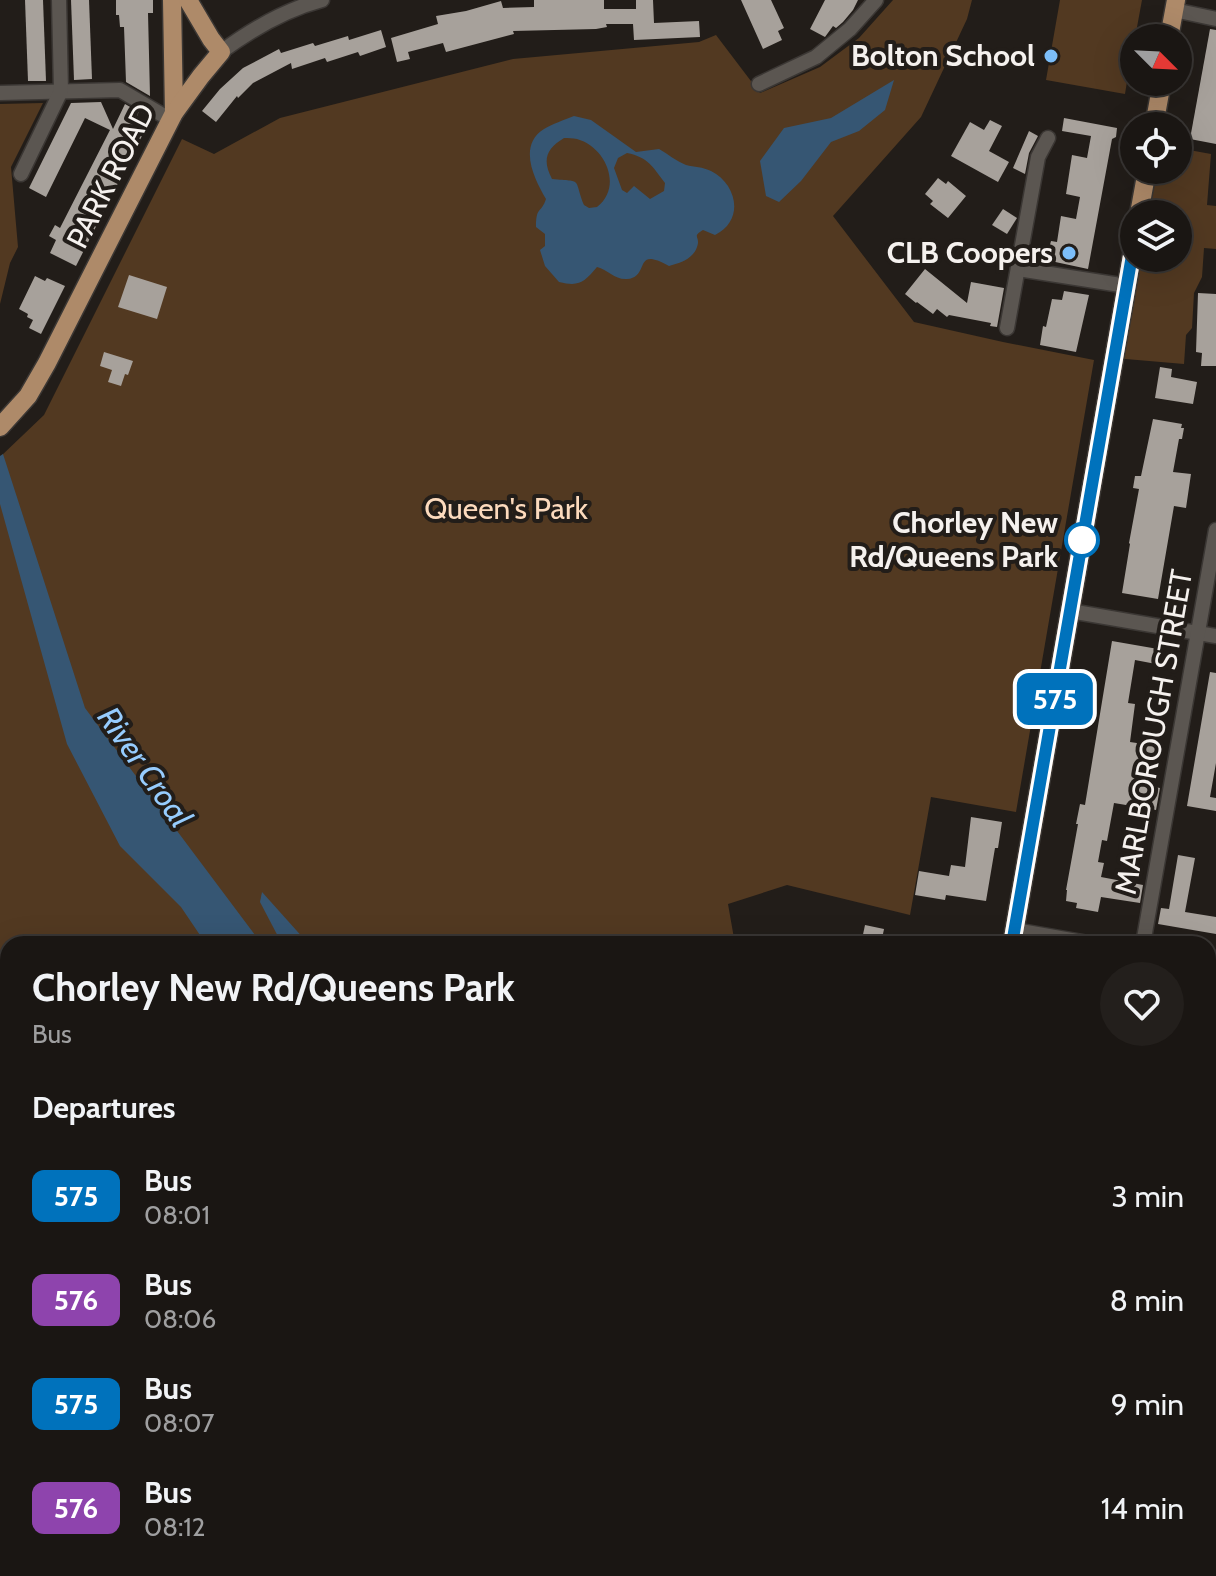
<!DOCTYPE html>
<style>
body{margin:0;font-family:Cabin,sans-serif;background:#231f1c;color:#f1f3f6;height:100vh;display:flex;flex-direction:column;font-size:30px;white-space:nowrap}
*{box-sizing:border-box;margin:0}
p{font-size:26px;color:#9f9fa0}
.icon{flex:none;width:44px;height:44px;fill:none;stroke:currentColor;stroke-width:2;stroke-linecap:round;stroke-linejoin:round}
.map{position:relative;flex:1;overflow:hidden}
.panel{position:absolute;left:0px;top:936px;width:1216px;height:640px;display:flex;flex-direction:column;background:#1a1613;border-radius:24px 24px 0 0;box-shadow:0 8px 32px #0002,0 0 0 2px #383533}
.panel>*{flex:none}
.badge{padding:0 16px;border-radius:12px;font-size:28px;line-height:52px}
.needle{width:52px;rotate:114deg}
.tools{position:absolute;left:1120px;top:24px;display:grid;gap:16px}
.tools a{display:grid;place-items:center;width:72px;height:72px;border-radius:50%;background:#1a1613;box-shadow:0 8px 32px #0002,0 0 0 2px #383533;font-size:40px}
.map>.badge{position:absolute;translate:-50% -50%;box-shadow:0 0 0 4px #fff}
h2{padding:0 32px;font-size:30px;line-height:72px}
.round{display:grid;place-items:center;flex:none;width:84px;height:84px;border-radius:42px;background:#231f1c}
.head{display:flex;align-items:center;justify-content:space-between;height:136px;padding:0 32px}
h1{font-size:38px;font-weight:700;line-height:60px}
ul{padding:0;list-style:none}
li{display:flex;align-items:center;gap:24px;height:104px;padding:0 32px}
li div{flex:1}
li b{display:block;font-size:30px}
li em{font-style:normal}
li .badge{min-width:88px;font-weight:700;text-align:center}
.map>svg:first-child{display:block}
</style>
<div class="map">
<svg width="1216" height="1576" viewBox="0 0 1216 1576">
<rect width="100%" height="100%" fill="#221d19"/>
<g fill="#523921">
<polygon points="893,0 972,0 967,19 921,117 833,216 914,322 1003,342 1094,360 1016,812 931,797 910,915 787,885 728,904 735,944 8,944 8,1143 0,1145 0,457 44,415 182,139 214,154 280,118 513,59 699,42 716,35 760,93 820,67 859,38"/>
<polygon points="1060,0 1142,0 1135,38 1134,38 1125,94 1046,80"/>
<polygon points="43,103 11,167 18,247 10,263 0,304 0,104"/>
<polygon points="1178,148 1211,154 1207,205 1216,206 1216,249 1204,248 1202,277 1194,293 1192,328 1186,335 1184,364 1114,358 1134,258 1178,258 1178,214 1139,214 1147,170 1178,170"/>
<polygon points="8,1450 8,1568 73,1568 69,1576 0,1576 0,1474"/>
</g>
<g fill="#365673" fill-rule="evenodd">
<polygon points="894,80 885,110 859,131 831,142 801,181 779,202 766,196 760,161 784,128 831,118"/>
<path d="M574,116L591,120L636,152L659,149C668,154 676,161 686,165C694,167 703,167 711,171C737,184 745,220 715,235L703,230C691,237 701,236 697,247C693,259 680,263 669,266C632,245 651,277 627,279C615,280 608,270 597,267C584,282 580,287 559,282L545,266L540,250L545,246V234L536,227C536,206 541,214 546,199C535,180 517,146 544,129C552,124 564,120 574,116ZM564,138C568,138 573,138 577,139C606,147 623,187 597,207L589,208L584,205C573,177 584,182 552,179C542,160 546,149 564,138ZM627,153C648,157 653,167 665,183L664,191L650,199L634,186L627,193L622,190L614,168L618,158Z"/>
<polygon points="3,454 85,708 255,935 256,944 206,944 181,907 120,846 67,744 0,504 0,456"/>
<polygon points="262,892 305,940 305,944 282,944 260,902"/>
</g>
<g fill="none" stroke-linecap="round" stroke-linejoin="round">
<polyline stroke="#365673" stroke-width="26" points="45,1576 49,1568"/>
</g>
<g fill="#a7a19b">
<polygon points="25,0 43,0 46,81 28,81"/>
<polygon points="71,0 89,0 92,79 74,80"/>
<polygon points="116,0 153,0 153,13 148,13 150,96 126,82 124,27 120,27 119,15 116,15"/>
<polygon points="534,0 604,0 604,9 636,9 636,0 653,0 654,23 699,21 700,37 634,40 633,24 606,24 607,27 596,29 513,31 514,34 446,52 443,43 408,52 410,59 397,62 391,38 438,24 436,16 466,11 501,1 503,8 534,7"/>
<polygon points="741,0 771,0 784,28 778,31 782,40 763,49"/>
<polygon points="825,0 858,0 853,10 843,22 836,28 833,26 825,37 810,29"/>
<polygon points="1210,29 1216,30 1216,144 1190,139"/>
<polygon points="381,30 386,47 360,56 358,52 327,62 325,58 292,69 291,63 253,83 238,98 237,96 216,122 202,111 220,89 243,68 279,49 281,53 313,43 315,46 348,36 349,40"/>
<polygon points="101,102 113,129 125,104 139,112 137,115 148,124 76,266 50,253 56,240 49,236 55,225 60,228 110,130 85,118 46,197 29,188 71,103"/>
<polygon points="1064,118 1117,128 1116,137 1112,139 1088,269 1046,260 1051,241 1057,242 1061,216 1076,219 1080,197 1066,194 1072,155 1087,158 1091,136 1062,131"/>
<polygon points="990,120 1002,126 989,151 1009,162 998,182 951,156 970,122 984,130"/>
<polygon points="1029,131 1038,136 1029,153 1025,174 1013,168"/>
<polygon points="938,178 946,184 948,181 966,196 948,218 930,204 933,201 925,194"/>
<polygon points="1003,209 1017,218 1007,234 992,225"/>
<polygon points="925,269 967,303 971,282 1004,288 997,327 990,326 991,323 949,315 947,317 937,309 933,314 917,302 916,303 905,294"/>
<polygon points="129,275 167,287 157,319 118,307"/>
<polygon points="35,276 45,281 47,278 65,286 41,334 29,328 33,320 27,317 28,314 19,309"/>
<polygon points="1064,291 1089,295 1076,352 1040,345 1043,326 1046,327 1052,299 1062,300"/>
<polygon points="1198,293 1216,294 1216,366 1201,366 1202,353 1196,352"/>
<polygon points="104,352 133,361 128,375 125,374 121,386 108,382 112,370 100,366"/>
<polygon points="1160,367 1172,369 1171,377 1197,382 1193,404 1155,398"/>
<polygon points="1153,419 1182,424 1181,428 1184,428 1182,439 1179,439 1173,472 1191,474 1186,508 1174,506 1158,599 1122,593 1130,544 1129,543 1139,489 1133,488 1135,476 1141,476"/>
<polygon points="1112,641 1158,649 1156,664 1135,660 1128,703 1135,704 1130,742 1157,746 1150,786 1160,788 1156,810 1114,803 1107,841 1102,840 1098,862 1104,863 1101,877 1143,885 1140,903 1101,897 1098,912 1076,908 1077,903 1066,901 1067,890 1066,890 1078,824 1076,824 1080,804 1085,805"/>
<polygon points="1210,672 1216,673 1216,763 1210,797 1216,798 1216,811 1187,806"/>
<polygon points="971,817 1002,822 998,848 995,848 986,901 946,895 945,900 915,895 919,871 949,876 951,865 965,867"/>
<polygon points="1178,855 1195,858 1185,912 1216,917 1216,934 1158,924 1161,908 1169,909"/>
<polygon points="865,925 884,929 881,944 861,944"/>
</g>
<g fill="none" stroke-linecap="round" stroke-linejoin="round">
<g stroke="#3b3734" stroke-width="17">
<g id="minor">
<polyline points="1174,10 1216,19"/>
<path d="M221,52C252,29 284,10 322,0"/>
<polyline points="759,84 816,57 850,29 876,0"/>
<polyline points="0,93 120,90 171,120"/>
<polyline points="21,174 61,91 59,0"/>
<polyline points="1018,269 1127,286"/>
<polyline points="1007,328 1038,157 1048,138"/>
<polyline points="1070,611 1216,636"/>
<polyline points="1015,930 1094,944"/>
<polyline points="1143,944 1216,530"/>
<polyline points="1208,964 1216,965"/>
<polyline points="1208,1301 1216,1311"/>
<polyline points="1208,1477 1216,1470"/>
<polyline points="160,1568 160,1576"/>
<polyline points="386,1568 391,1576"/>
<polyline points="990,1568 996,1576"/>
<polyline points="480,1576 499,1568"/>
<polyline points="1097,1576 1106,1568"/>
</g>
</g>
<g stroke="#3b3734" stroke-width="21">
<g id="major">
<polyline points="172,0 174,113"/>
<polyline points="1169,38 1176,0"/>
<polyline points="1154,126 1162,82"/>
<polyline points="1139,214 1147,170"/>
<polyline points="0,427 28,396 47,363 174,113 201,76 221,52 211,39 188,0"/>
<polyline points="1012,944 1134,244"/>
<polyline points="1208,1247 1216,1237"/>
<polyline points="823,1576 832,1568"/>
</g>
</g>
<use href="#minor" stroke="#5b5651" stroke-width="14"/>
<use href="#major" stroke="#ae8a69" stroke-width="18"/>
</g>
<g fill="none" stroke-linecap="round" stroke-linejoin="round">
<g stroke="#fff" stroke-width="18">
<polyline id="line" points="1012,944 1134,244"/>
</g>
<use href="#line" stroke="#0072bc" stroke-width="12"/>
</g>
<g fill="#7cbef9" stroke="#221d19" stroke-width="3">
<circle cx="1051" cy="56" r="8"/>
<circle cx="1069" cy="253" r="8"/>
</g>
<circle fill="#fff" stroke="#0072bc" stroke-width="4" cx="1082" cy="540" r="16"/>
<g text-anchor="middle" stroke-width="8" stroke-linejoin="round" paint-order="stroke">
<g font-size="30" font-weight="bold" fill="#f5f1ee" stroke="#221d19" text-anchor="end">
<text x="1035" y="66">Bolton School</text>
<text x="1053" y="263">CLB Coopers</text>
</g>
<g font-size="30" fill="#f5f1ee" stroke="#221d19">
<text transform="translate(111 176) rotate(-63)" y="10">PARK ROAD</text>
<text transform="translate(1154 732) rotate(-80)" y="10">MARLBOROUGH STREET</text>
</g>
<g font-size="30" fill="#fcdabd" stroke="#221d19">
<text x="506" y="519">Queen's Park</text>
</g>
<g font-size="30" font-weight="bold" fill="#f5f1ee" stroke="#221d19" text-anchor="end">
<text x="1058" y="533">Chorley New<tspan x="1058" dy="34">Rd/Queens Park</tspan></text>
</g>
<g font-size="32" font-style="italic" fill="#96ccfe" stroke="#221d19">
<text transform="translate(145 767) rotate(55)" y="11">River Croal</text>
</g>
</g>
</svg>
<div class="tools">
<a><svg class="needle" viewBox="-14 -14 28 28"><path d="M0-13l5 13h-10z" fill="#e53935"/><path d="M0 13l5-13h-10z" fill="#9f9fa0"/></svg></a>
<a><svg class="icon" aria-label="locate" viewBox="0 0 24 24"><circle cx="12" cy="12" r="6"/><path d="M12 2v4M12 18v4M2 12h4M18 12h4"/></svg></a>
<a><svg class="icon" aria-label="layers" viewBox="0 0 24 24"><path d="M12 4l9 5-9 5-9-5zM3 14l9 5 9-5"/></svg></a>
</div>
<b class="badge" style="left:1055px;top:699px;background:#0072bc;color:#fff">575</b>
<section class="panel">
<div class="head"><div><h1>Chorley New Rd/Queens Park</h1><p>Bus</p></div><a class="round"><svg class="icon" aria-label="heart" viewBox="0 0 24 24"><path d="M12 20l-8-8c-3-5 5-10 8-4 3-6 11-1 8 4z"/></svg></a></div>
<h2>Departures</h2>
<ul>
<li><span class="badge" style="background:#0072bc;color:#fff">575</span><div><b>Bus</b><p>08:01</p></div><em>3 min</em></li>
<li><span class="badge" style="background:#8e44ad;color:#fff">576</span><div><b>Bus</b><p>08:06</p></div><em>8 min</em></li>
<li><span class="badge" style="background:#0072bc;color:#fff">575</span><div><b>Bus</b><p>08:07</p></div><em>9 min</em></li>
<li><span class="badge" style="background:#8e44ad;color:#fff">576</span><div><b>Bus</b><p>08:12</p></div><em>14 min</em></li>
</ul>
</section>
</div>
